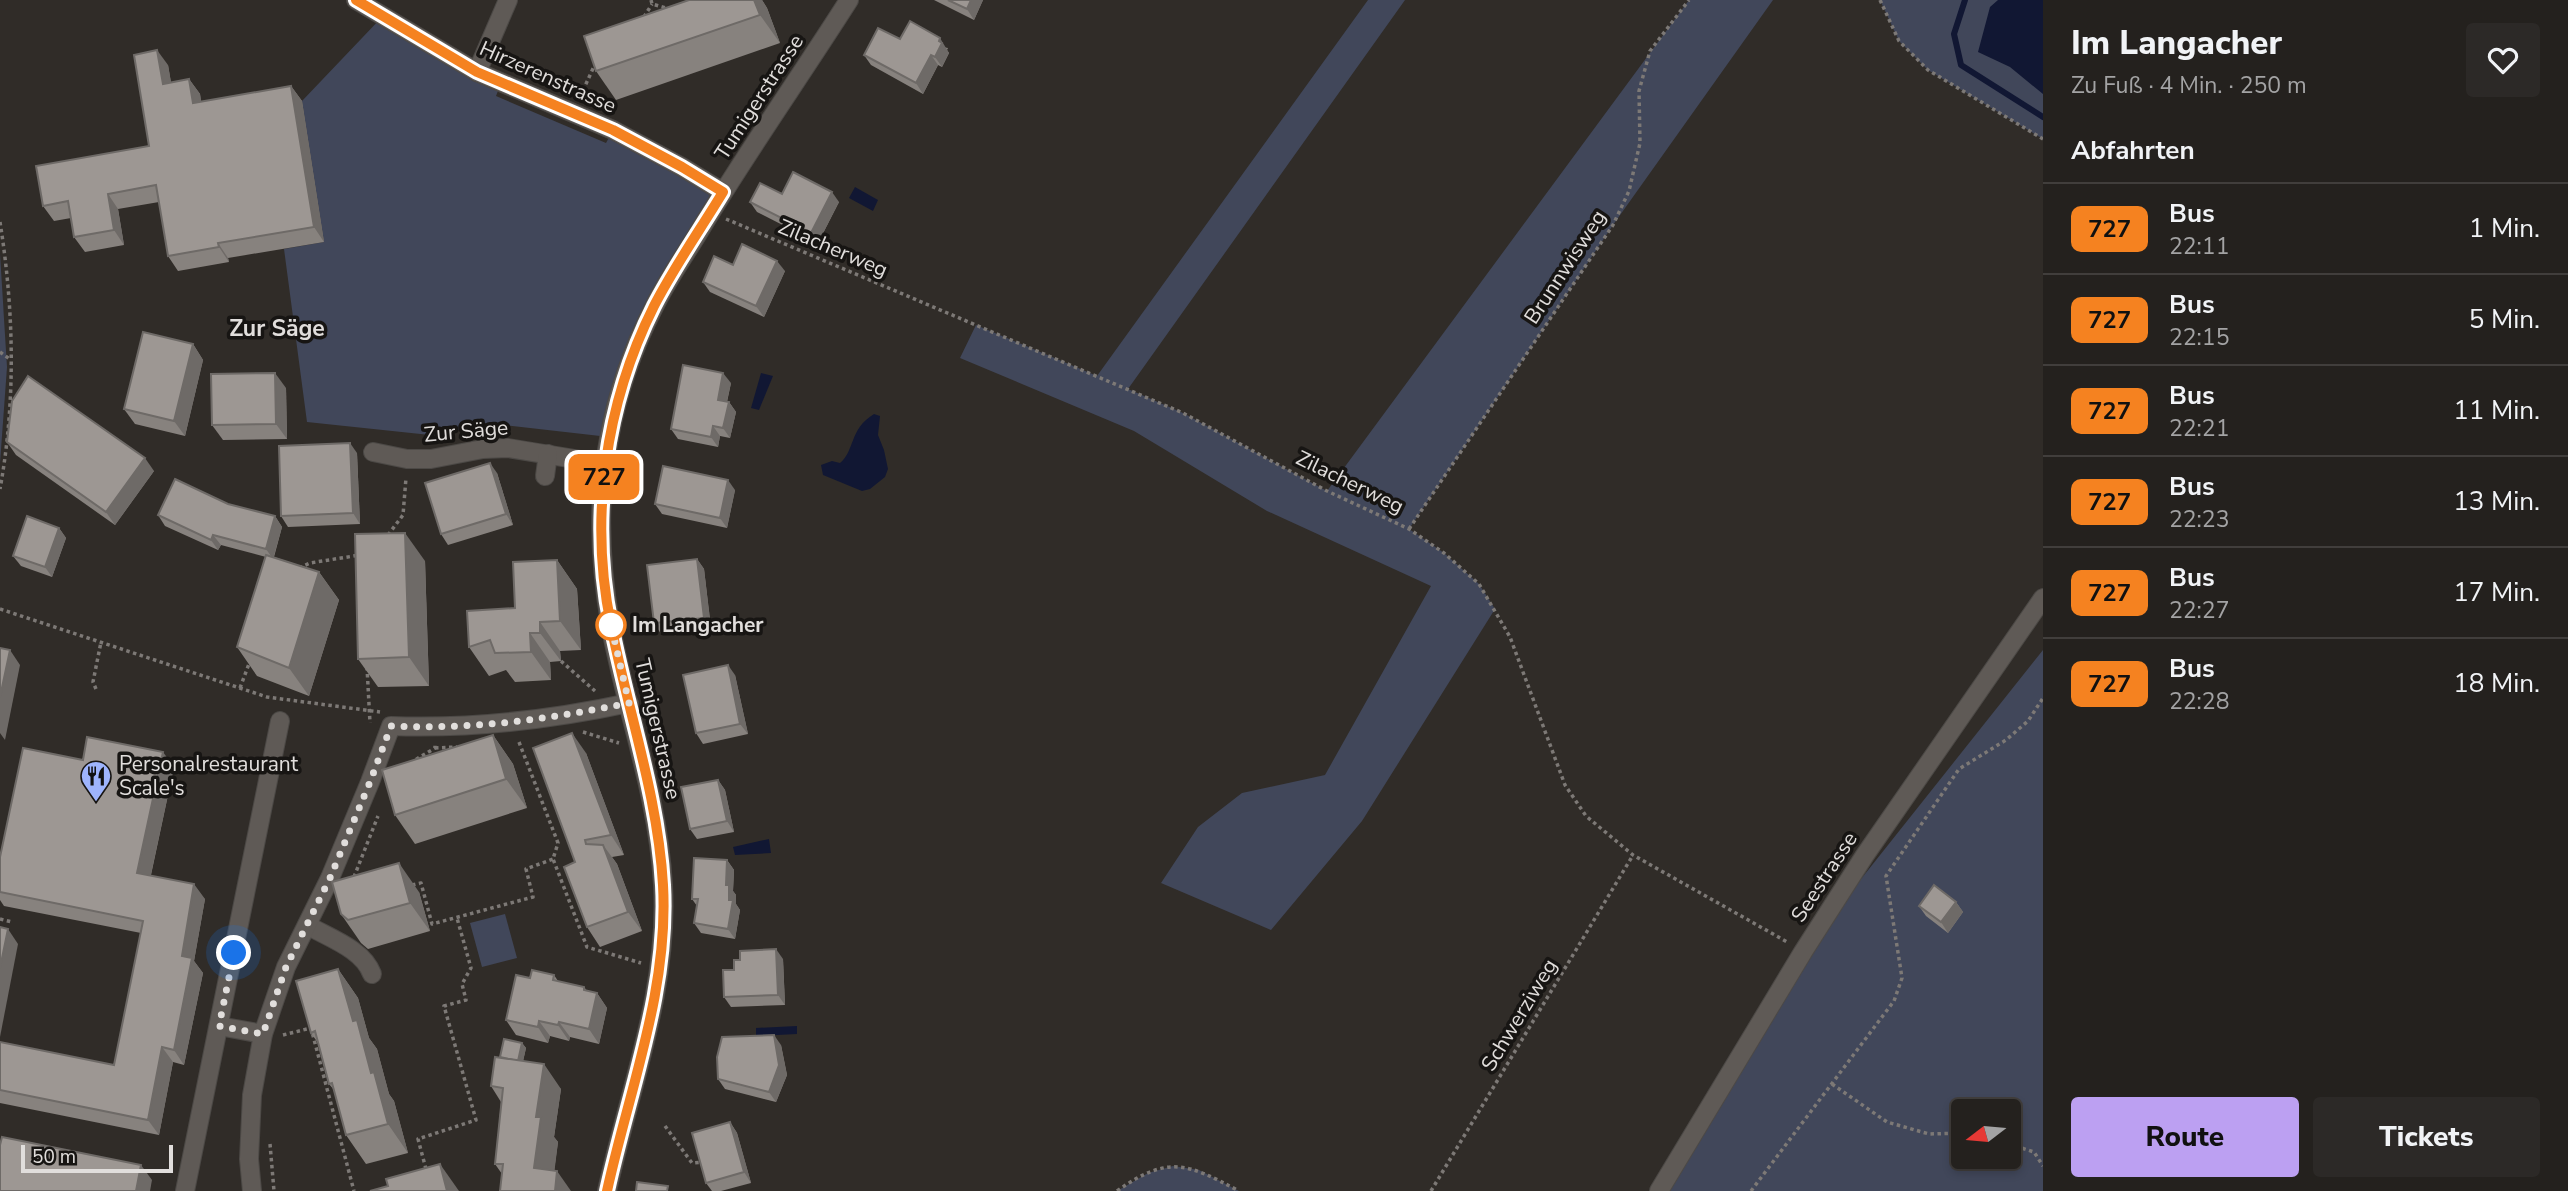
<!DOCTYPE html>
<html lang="de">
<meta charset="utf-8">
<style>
body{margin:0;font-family:"Nunito Sans",sans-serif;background:#2c2927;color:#f1f3f6;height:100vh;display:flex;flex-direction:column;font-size:26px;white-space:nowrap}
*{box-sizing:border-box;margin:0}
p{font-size:23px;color:#a3a3a4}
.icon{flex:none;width:38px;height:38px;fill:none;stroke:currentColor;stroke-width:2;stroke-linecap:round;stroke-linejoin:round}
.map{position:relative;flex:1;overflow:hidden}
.panel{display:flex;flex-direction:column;background:#24211e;width:525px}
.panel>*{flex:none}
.badge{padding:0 14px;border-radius:10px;font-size:24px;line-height:46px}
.needle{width:46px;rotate:254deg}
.buttons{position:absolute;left:1951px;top:1099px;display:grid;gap:14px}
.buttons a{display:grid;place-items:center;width:70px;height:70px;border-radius:7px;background:#24211e;box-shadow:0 4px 10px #0003,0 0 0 2px #413e3c;font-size:35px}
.scale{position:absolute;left:21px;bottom:18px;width:152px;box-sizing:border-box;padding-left:7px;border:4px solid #e1dedc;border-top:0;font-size:19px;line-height:24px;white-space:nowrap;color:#e1dedc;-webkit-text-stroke:5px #171513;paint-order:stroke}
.you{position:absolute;width:35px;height:35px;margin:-18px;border:5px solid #fff;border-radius:50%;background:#1a73e8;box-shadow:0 0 0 10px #1a73e833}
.map>.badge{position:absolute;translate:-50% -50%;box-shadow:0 0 0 4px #fff}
h2{padding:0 28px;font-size:26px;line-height:63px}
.round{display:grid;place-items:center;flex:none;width:74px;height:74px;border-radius:7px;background:#2c2927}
.overview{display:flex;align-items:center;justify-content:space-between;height:119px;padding:0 28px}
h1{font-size:33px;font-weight:800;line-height:52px}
.button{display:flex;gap:14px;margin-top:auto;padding:14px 28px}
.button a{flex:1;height:80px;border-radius:7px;background:#bca0f2;color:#111;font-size:28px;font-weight:800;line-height:80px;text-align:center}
.button a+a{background:#2c2927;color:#f1f3f6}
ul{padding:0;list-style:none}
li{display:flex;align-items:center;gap:21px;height:91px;padding:0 28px;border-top:2px solid #413e3c}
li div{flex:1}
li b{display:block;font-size:26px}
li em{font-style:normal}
li .badge{min-width:77px;font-weight:700;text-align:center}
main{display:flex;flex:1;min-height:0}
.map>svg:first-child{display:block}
</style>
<main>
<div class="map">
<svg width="2043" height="1191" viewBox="0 0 2043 1191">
<rect width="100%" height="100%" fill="#302c28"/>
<g fill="#41475a" fill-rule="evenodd">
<polygon points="1368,0 1405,0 1128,389 1183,413 1327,491 1689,0 1773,0 1613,225 1409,529 1444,553 1479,584 1495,609 1362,821 1271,930 1161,883 1198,827 1242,793 1325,775 1431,586 1267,511 1134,431 960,358 976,325 1097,376"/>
<polygon points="1880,0 2043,0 2043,139 1928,70 1899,41"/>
<polygon points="382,17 501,83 496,96 606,143 613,130 723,192 654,306 609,437 486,423 462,427 449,437 307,422 284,249 324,242 302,101"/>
<polygon points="0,254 7,367 0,463"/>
<path d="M2043,650V1191H1659L1803,952ZM1964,1111H2009V1157H1964Z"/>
<polygon points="505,914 517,958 482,967 470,923"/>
<polygon points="1173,1166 1199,1170 1239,1191 1117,1191 1148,1173"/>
</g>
<g fill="#111733">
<polygon points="1998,0 2043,0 2043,94 2010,67 1978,52 1990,7"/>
<polygon points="855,187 878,200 873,211 849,198"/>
<polygon points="761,373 773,376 759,410 751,408"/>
<path d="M874,414L880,416L878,435L884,450L888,469L885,477L870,489L862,491L823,475L821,465L832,461L840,463C855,451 849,429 874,414Z"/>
<polygon points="769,839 771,853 735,855 733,847"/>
<polygon points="797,1026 797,1034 756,1036 756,1028"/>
</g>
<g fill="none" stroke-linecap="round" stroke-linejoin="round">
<polyline stroke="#111733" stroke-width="6" points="1965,0 1954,34 1961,65 2043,117"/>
<g stroke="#4c4946" stroke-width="20">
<g id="minor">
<polyline points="356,0 477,72 613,130 682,167 723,192"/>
<polyline points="477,72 508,0"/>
<polyline points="373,452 407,459 431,459 483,449 508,448 605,464"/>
<polyline points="545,476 548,454"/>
<path d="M307,925C329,938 363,949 372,974"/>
<polyline points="219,1026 263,1034"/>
<polyline points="185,1191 280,721"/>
<path d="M252,1191L249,1159L252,1095L263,1034L286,967L330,878L370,782L391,726C472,729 550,720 629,703"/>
<path d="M607,1191C629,1090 669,990 663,885C658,795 626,711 610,623C600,563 597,499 609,439C617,394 633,348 654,307C667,280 685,255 700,230C747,152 800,77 849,0"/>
<polyline points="1659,1191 1803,952 1865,855 2043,598"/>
</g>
</g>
<g stroke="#7d7976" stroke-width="3.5" stroke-dasharray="3.5 3.5" stroke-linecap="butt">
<polyline points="651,0 652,4 670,9"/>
<polyline points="1880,0 1899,41 1928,70 2043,139"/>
<polyline points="644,17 652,4"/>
<polyline points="580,97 596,62"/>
<polyline points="726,219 1183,413 1327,491 1409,529 1444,553 1479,584 1510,637 1565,785 1586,816 1633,855 1789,943"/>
<path d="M0,222C14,310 16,401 0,489"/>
<polyline points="0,352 11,360"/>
<polyline points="1409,529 1613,225 1629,191 1640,143 1639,91 1650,51 1689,0"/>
<polyline points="388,535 403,515 406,478"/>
<polyline points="299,568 310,563 360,555"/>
<polyline points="0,609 267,697 380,712"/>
<polyline points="561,661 595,691"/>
<polyline points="367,667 370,723"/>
<polyline points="240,688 250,661"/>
<polyline points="96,689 93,682 101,642"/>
<polyline points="583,732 619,743"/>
<polyline points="519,742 558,843 553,859 587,947 641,963"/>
<polyline points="435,748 457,747"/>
<polyline points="410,763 435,748 435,744"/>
<polyline points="354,877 378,816"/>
<polyline points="412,885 421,883 432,924 533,897 526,869 553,859"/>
<polyline points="0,919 12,922"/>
<polyline points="283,1035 311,1028 354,1191"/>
<polyline points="1832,1084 1887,1122 1929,1134 1964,1133"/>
<polyline points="665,1126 692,1163 704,1162"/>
<polyline points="270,1144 274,1191"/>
<polyline points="2009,1144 2034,1152 2043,1166"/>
<polyline points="426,1169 418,1139 476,1120 444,1006 466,1000 462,984 471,968 457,918"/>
<path d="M1117,1191C1169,1154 1188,1164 1239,1191"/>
<polyline points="1431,1191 1633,855"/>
<polyline points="1751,1191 1894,1001 1902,978 1886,876 1959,769 2006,740 2028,721 2043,698"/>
</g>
<use href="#minor" stroke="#5f5a56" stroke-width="18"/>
</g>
<g fill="#87827e">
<polygon points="754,0 762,0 767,8 780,43 616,100 596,71"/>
<polygon points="934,0 983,0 974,20"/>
<polygon points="900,39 948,48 947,50 949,53 942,67 938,65 923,94 871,65 864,55"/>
<polygon points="168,65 171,83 189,79 200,94 201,102 291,86 302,101 324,242 228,258 229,262 178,271 168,256 159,202 118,209 124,245 85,252 74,237 71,218 54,221 43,206 149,146"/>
<polygon points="782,194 839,202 818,243 757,212 750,202"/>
<polygon points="733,265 785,271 764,317 710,292 703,282"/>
<polygon points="193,344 203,360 185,436 135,424 124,409"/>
<polygon points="731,383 727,402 729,402 736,412 730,438 720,436 718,447 678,439 671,429"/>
<polygon points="286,388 287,439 223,440 212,425"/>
<polygon points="7,442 154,471 115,525 16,455"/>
<polygon points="357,453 360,524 288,527 281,516"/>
<polygon points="497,473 513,525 448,545 441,534"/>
<polygon points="735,490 727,528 662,514 655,504"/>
<polygon points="228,504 275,516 282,527 274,557 319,572 339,600 309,696 257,676 237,647 266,557 221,545 218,550 165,526 158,515"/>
<polygon points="59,528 66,538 52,577 21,566 13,556"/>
<polygon points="697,559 704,569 711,628 661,634 654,623"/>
<polygon points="557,560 577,589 581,650 560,651 561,661 550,662 551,680 515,682 506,670 489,676 469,647 515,608"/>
<polygon points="425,561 429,686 378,687 358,659"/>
<polygon points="735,675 748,734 703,744 696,733"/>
<polygon points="493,735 513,764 527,808 415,844 395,815"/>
<polygon points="586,753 624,855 612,857 617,864 642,931 600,947 587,927 575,862"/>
<polygon points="83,760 174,767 151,875 205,899 194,961 203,973 184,1065 173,1062 159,1135 0,1103 0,1042 114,1065 141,933 4,906 0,900 0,857"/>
<polygon points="718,780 725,790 734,832 697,839 690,829"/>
<polygon points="727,860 734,870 733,891 736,895 736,904 740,910 735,939 701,933 694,923 697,906 692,899"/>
<polygon points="419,892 430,931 368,949 361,943 341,914"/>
<polygon points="1956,902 1963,912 1948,933 1926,916 1919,906"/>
<polygon points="783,959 785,1005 731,1007 724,997 734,970"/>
<polygon points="338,969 358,998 369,1038 377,1049 389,1094 394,1101 408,1153 366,1164 346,1135 334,1090 329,1084 318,1043 311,1033"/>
<polygon points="554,975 558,981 584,987 587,991 597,993 607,1008 599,1044 570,1037 569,1041 550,1036 548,1043 516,1035 506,1020 530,978"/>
<polygon points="522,1043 526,1048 523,1061 561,1089 554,1137 558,1142 554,1171 502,1174 495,1164 501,1102 491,1086 501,1058 500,1057"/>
<polygon points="781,1045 787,1075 776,1102 725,1089 718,1079"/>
<polygon points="730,1122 737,1133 751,1183 721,1191 712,1191 706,1183"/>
</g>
<g fill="#6e6a67">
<polygon points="754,0 762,0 767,8 780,43 760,15"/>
<polygon points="971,0 983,0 974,20 967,9"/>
<polygon points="940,38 949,53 942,67 935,57"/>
<polygon points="157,50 168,65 174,99 163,84"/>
<polygon points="931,55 938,65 923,94 916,83"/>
<polygon points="189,79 200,94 204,118 193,103"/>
<polygon points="291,86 302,101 324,242 314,227"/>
<polygon points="832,192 839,202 818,243 811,233"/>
<polygon points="108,194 118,209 124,245 114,230"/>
<polygon points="218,243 228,258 229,262 219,247"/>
<polygon points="777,261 785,271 764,317 756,306"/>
<polygon points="193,344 203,360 185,436 174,421"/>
<polygon points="275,373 286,388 287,439 276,424"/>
<polygon points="723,373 731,383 725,410 718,400"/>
<polygon points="729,402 736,412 730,438 723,428"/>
<polygon points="713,426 720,436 718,447 711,437"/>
<polygon points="350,443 357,453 360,524 353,513"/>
<polygon points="145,458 154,471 115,525 106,512"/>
<polygon points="490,463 497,473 513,525 506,514"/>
<polygon points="728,480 735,490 727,528 720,518"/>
<polygon points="275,516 282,527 273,559 266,549"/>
<polygon points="59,528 66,538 52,577 45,567"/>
<polygon points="405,533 425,561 429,686 409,657"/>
<polygon points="213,535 221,545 218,550 211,540"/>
<polygon points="697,559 704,569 711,628 704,618"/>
<polygon points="557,560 577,589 581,650 560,621"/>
<polygon points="319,572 339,600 309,696 289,668"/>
<polygon points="540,622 560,651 561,661 540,633"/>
<polygon points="530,633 550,662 551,680 531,652"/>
<polygon points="10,650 20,665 5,740 0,733 0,697"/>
<polygon points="728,665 735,675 748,734 740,724"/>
<polygon points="572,733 586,753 624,855 611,835"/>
<polygon points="493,735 513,764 527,808 506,779"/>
<polygon points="163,752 174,767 148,888 137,873"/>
<polygon points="718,780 725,790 734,832 727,821"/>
<polygon points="603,845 617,864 642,931 628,912"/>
<polygon points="727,860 734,870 733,891 736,895 736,904 740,910 735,939 728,929 726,885"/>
<polygon points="399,863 419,892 430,931 410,903"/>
<polygon points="194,884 205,899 194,961 203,973 184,1065 174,1050 182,956"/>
<polygon points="1956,902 1963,912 1948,933 1941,922"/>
<polygon points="8,929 18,944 0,1037 0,968"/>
<polygon points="776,949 783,959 785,1005 778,995"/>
<polygon points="338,969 358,998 369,1038 377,1049 389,1094 394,1101 408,1153 388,1124 353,1021"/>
<polygon points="584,987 595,1002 597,993 607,1008 599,1044 589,1029"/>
<polygon points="539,1021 550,1036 548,1043 538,1027"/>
<polygon points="559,1022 570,1037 569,1041 558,1025"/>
<polygon points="774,1035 781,1045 787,1075 776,1102 769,1092"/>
<polygon points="522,1043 526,1048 522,1066 518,1061"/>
<polygon points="162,1047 173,1062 159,1135 148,1120"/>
<polygon points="544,1064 561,1089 554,1137 558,1142 552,1191 534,1168 536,1117"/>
<polygon points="730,1122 737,1133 751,1183 744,1172"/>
<polygon points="440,1164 459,1191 447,1191"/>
<polygon points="141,1165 152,1180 150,1191 136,1191"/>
<polygon points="557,1171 571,1191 555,1191"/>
</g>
<g fill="#9d9793" stroke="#6e6a67" stroke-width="2">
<polygon points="689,0 754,0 760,15 596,71 584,36"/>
<polygon points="948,0 971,0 967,9"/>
<polygon points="910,21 940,38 939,41 942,43 935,57 931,55 916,83 864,55 878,28 900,39"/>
<polygon points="157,50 163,84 189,79 193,103 291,86 314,227 218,243 219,247 168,256 156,185 108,194 114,230 74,237 68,201 43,206 36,166 149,146 134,55"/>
<polygon points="793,172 832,192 811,233 750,202 760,183 782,194"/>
<polygon points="742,244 777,261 756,306 703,282 714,256 733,265"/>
<polygon points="143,332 193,344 174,421 124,409"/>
<polygon points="683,365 723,373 718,400 729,402 723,428 713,426 711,437 671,429"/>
<polygon points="275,373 276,424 212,425 211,374"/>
<polygon points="28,376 145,458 106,512 7,442 12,401"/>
<polygon points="350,443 353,513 281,516 279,446"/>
<polygon points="490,463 506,514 441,534 425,483"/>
<polygon points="663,466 728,480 720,518 655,504"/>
<polygon points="175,479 228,504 275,516 266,549 213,535 211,540 158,515"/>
<polygon points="27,516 59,528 45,567 13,556"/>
<polygon points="405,533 409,657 358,659 355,534"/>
<polygon points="266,555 319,572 289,668 237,647"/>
<polygon points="697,559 704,618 654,623 647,565"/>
<polygon points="557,560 560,621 540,622 540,633 530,633 531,652 495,653 490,640 469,647 467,611 515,608 513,562"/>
<polygon points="0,648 10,650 0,697"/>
<polygon points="728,665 740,724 696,733 683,675"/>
<polygon points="572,733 611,835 585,840 586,844 603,845 628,912 587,927 564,867 575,862 533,748"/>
<polygon points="493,735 506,779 395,815 382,770"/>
<polygon points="87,737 163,752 137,873 194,884 182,956 192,958 174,1050 162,1047 148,1120 0,1090 0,1042 114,1065 143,921 0,892 0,857 23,748 83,760"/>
<polygon points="718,780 727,821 690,829 681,787"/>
<polygon points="694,858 727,860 726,885 729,885 729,900 733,900 728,929 694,923 698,899 692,899"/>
<polygon points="399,863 410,903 348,920 341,914 332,882"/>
<polygon points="1934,885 1956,902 1941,922 1919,906"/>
<polygon points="0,927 8,929 0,968"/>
<polygon points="776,949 778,995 724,997 723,970 734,970 734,960 740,960 740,951"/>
<polygon points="338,969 353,1021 357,1020 371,1073 374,1072 388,1124 346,1135 332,1083 329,1084 315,1031 311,1033 296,981"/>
<polygon points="532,970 554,975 553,980 584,987 584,990 597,993 589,1029 559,1022 558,1025 539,1021 538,1027 506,1020 516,975 530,978"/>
<polygon points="774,1035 779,1065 769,1092 718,1079 717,1057 722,1037"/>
<polygon points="504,1039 522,1043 518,1061 500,1057"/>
<polygon points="495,1057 544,1064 536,1117 541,1117 534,1168 557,1171 555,1191 500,1191 503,1164 495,1164 503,1088 491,1086"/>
<polygon points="730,1122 744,1172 706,1183 692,1133"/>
<polygon points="2,1137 141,1165 136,1191 0,1191 0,1145"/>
<polygon points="440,1164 447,1191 370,1191 388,1186 386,1179"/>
<polygon points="637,1182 668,1186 667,1191 636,1191"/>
</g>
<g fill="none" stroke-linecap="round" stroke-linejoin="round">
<g stroke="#fff" stroke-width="16">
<path id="line" d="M356,0L477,72L613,130L682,167L723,192C700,230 674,267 654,306C605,404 589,518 611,625C628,712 658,796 663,885C669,990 629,1090 607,1191"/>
</g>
<use href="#line" stroke="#f58220" stroke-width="10"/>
<path stroke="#e1dedc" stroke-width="7" stroke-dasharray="0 12.6" d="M234,953L219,1026L263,1034L286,967L330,878L370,782L391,726C472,730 550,719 629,703L611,625"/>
</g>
<defs>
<g id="restaurant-pin" transform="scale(1.575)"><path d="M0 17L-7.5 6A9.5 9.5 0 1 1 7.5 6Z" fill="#9eb4fd" stroke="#171513"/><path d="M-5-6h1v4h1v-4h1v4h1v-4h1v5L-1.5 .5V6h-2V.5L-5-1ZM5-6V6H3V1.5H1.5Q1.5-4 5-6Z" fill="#111"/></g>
</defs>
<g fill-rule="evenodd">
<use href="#restaurant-pin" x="96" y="776"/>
</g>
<circle fill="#fff" stroke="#f58220" stroke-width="3.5" cx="611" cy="625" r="14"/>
<g text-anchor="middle" stroke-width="7" stroke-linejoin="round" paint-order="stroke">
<g font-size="21" fill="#e1dedc" stroke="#171513">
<text transform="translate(548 77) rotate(24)" y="7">Hirzerenstrasse</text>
<text transform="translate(759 97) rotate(-57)" y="7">Tumigerstrasse</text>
<text transform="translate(833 248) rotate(23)" y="7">Zilacherweg</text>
<text transform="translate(1565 267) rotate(-57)" y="7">Brunnwisweg</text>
<text transform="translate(466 431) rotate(-5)" y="7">Zur Säge</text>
<text transform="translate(1350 482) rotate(26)" y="7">Zilacherweg</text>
<text transform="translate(658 729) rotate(77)" y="7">Tumigerstrasse</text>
<text transform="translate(1824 877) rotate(-57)" y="7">Seestrasse</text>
<text transform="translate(1519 1015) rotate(-59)" y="7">Schwerziweg</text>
</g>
<g font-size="21" font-weight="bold" fill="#e1dedc" stroke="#171513" text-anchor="start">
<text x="632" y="632">Im Langacher</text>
</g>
<g font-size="21" fill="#e1dedc" stroke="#171513" text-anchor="start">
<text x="119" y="771">Personalrestaurant<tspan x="119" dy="24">Scale's</tspan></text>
</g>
<g font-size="23" font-weight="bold" fill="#e1dedc" stroke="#171513">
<text x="277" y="336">Zur Säge</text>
</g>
</g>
</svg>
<div class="buttons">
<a><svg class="needle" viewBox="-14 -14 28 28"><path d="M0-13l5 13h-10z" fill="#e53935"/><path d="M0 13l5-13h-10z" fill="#a3a3a4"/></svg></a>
</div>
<div class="scale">50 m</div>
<div class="you" style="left:234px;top:953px"></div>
<b class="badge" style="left:604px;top:477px;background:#f58220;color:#111">727</b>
</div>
<section class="panel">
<div class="overview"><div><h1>Im Langacher</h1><p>Zu Fuß · 4 Min. · 250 m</p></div><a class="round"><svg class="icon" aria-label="heart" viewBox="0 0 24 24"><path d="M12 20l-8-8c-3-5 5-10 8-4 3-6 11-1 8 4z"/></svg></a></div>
<h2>Abfahrten</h2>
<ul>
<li><span class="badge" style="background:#f58220;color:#111">727</span><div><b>Bus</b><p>22:11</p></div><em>1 Min.</em></li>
<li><span class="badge" style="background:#f58220;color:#111">727</span><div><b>Bus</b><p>22:15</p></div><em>5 Min.</em></li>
<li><span class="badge" style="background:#f58220;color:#111">727</span><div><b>Bus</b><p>22:21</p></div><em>11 Min.</em></li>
<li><span class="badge" style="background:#f58220;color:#111">727</span><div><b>Bus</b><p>22:23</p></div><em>13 Min.</em></li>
<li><span class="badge" style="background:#f58220;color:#111">727</span><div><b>Bus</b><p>22:27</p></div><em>17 Min.</em></li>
<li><span class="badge" style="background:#f58220;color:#111">727</span><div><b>Bus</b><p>22:28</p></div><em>18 Min.</em></li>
</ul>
<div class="button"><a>Route</a><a>Tickets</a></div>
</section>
</main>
